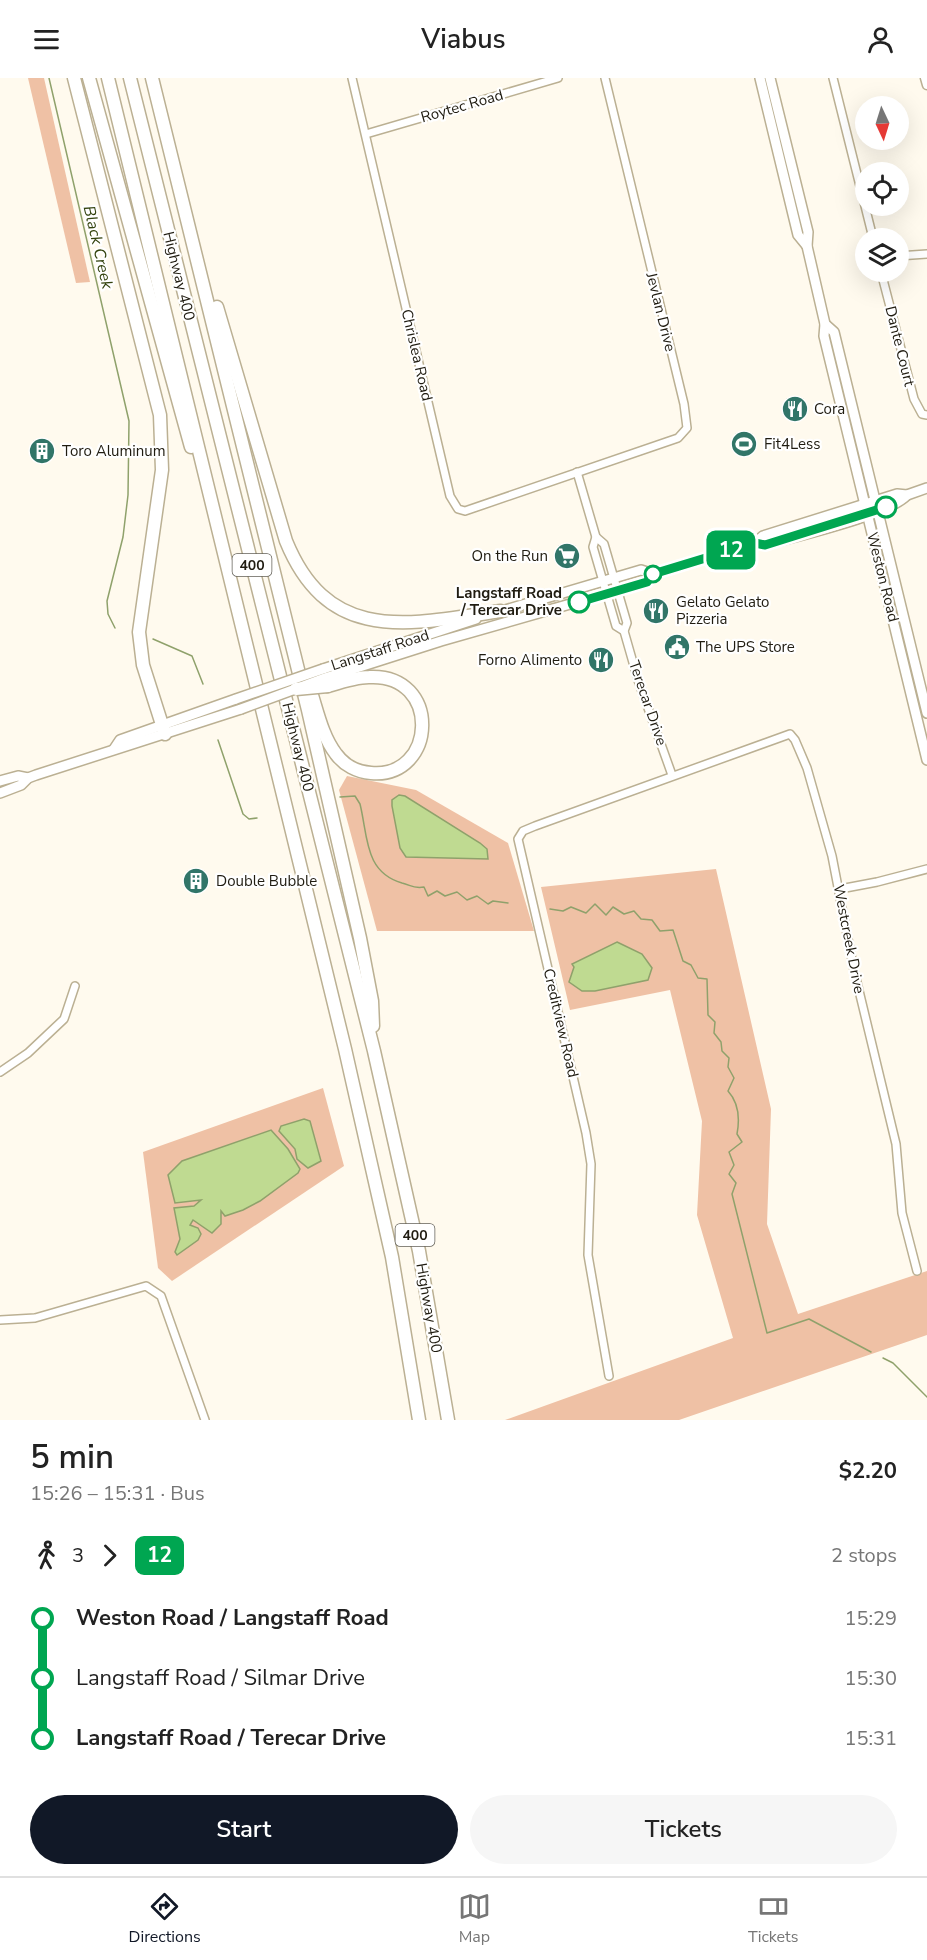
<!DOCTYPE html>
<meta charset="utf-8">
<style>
body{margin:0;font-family:"Nunito Sans",sans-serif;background:#f6f6f6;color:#222;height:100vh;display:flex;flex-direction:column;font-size:22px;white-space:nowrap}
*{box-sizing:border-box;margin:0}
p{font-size:20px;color:#767676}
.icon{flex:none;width:33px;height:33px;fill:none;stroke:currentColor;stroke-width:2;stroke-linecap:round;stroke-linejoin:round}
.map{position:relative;height:1342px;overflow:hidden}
.side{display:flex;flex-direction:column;background:#fff;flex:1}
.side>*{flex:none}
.badge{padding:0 12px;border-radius:9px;font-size:21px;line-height:39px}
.needle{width:39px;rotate:176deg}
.tools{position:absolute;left:855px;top:18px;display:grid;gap:12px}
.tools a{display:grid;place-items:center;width:54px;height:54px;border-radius:50%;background:#fff;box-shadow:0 6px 24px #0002;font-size:30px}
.map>.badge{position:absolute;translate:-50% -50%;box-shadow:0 0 0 3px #fff}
.legs{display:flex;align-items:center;gap:9px;height:66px;padding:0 30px;font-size:20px}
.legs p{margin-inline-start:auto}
.head{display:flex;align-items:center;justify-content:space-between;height:102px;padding:0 30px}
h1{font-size:33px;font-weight:600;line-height:45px}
.action{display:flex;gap:12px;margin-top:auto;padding:12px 30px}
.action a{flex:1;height:69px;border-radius:36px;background:#111827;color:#fff;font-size:24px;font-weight:600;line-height:69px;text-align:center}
.action a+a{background:#f6f6f6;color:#222}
ul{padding:0 30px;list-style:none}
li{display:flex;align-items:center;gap:21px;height:60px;font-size:22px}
li i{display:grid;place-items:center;width:9px;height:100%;margin:0 8px;background:currentColor}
li i::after{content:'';width:15px;height:15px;margin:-8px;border:4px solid;border-radius:50%;background:#fff}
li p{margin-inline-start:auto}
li:first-child i{background:linear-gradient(#0000 50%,currentColor 0)}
li:last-child i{background:linear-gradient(currentColor 50%,#0000 0)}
header{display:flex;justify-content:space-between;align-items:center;height:78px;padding:0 30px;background:#fff;font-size:27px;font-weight:600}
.dock{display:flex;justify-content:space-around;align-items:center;height:84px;border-top:2px solid #e0e0e0;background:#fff;font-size:16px;color:#767676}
.dock a{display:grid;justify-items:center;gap:3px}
.dock .selected{color:#111827}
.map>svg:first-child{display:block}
</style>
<header><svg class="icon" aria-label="menu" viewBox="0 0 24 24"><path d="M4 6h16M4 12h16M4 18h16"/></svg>Viabus<svg class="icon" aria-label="person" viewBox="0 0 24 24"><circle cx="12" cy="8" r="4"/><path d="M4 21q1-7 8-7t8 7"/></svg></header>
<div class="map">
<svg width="927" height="1342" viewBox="0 0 927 1342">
<rect width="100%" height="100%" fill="#fffaee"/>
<g fill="#efc1a5">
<polygon points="28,0 44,0 90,204 76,205"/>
<polygon points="347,698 416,712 508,765 534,853 377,853 339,712"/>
<polygon points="716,791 771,1031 767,1146 798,1236 927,1193 927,1257 679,1342 505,1342 733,1260 697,1137 702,1043 670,912 570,932 541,809"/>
<polygon points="323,1010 344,1088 172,1203 158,1190 143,1074"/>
</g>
<g fill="#bfda91" stroke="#8fa16b" stroke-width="1.5">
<polygon points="399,717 405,718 480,765 487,771 488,781 406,779 400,770 392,728 392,722"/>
<polygon points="617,864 642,876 652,890 648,902 595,913 582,913 569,904 574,889 572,886"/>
<polygon points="304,1041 310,1043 321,1083 308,1090 297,1081 295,1071 279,1053 281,1048"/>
<polygon points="271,1052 288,1071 300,1091 298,1095 260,1123 243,1132 225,1138 221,1133 221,1146 212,1155 193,1142 190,1147 198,1150 201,1156 198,1162 177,1177 175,1174 180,1161 174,1130 194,1128 201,1122 175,1125 168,1097 182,1083"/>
</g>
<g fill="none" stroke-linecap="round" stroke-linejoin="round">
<g stroke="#8fa16b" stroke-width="1.5">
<polyline points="49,0 129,343 128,417 123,459 107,523 108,536 115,550"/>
<polyline points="153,561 192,578 203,606"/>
<polyline points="218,662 243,736 249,741 257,740"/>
<path d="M340,719L355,718L360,726C368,758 364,794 402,805C411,807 413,811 424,809L428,818L437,813L445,818L457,814L467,822L477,818L488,826L493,823L508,825"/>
<path d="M550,831L563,833L571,829L586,835L595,826L606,837L613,829L624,836L634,833L641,841L652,842L660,853L673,852L683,883L691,887L698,900L707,901L708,937L715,944L714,955L721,964L722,973L729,980L728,989L734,1000L728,1013C738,1024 740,1040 737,1056L742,1064L729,1074L734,1087L729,1096L736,1105L732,1116L767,1255L809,1241L871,1274"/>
<polyline points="883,1280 893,1285 927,1319"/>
</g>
<g stroke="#bbb093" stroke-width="10">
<g id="minor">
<polyline points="352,0 450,418 458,431 465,433 678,360 687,350 684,326 605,0"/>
<polyline points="833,0 873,160"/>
<polyline points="366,56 558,0"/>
<polyline points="898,178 927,176"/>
<polyline points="881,194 914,321 922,336 927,337"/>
<polyline points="577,394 596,459 604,466 627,545 624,553 638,602 672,697"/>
<polyline points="596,459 593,469 616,548 624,553"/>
<polyline points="840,811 877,804 927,791"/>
<polyline points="0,994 28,975 64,941 75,908"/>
<polyline points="0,1242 35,1240 146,1208 161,1218 205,1342"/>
<polyline points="609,1298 588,1177 591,1086 586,1055 518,761 523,753 535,748 790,656 795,662 807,690 832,778 854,892 896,1066 902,1135 917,1193"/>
</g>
</g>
<g stroke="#bbb093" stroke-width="11">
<polyline id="tertiary" points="925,0 927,7"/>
</g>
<g stroke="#bbb093" stroke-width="12">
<g id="secondary">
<polyline points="760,0 798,157 807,168"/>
<polyline points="770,0 808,154 807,168 825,246 824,258 927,682"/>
<polyline points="825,246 834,254 927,635"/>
<path d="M755,465L765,467C796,458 889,437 907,417"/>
<polyline points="495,535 641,492 653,496 755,465 763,458 897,416 907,417 927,410"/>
<polyline points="323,591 476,541"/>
<polyline points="325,600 441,563 647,504 653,496"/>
<polyline points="114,671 120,662 236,621"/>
<polyline points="0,703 18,698 28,700"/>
<polyline points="0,715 21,707 28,700 36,697 241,631"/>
</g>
</g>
<g stroke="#bbb093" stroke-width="15">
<g id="motorway">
<polyline points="74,0 160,337 162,392 139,554 143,587 165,656"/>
<polyline points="89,0 191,369"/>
<polyline points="108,0 345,971 392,1179 419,1342"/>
<polyline points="130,0 374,973 419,1173 448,1342"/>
<polyline points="152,0 308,632 360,860 372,923 373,948"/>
<path d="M217,229L286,463C329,568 410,546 501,533"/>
<path d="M310,611C317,632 322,658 336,676C344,687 357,694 371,695C437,701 442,595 369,599C356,599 341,604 328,608"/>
</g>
</g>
<use href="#minor" stroke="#fff" stroke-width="7"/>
<use href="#tertiary" stroke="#fff" stroke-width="8"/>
<use href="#secondary" stroke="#fff" stroke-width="9"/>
<use href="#motorway" stroke="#fff" stroke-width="12"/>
<g stroke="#bbb093" stroke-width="12" stroke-linecap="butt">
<g id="secondary-bridge">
<polyline points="236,621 323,591"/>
<polyline points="241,631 325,600"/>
</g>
</g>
<g stroke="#bbb093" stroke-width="15" stroke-linecap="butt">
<polyline id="motorway-bridge" points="296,611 328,608"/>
</g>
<use href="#secondary-bridge" stroke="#fff" stroke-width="9"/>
<use href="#motorway-bridge" stroke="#fff" stroke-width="12"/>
</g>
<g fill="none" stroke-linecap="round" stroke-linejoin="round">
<g stroke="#fff" stroke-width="14">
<polyline id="line-1" points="579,524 647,504 653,496 755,465 765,467 886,429"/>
</g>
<use href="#line-1" stroke="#00a651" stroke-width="9"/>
</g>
<defs>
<g id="restaurant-disc" transform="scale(1.35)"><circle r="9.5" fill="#317568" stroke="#fff"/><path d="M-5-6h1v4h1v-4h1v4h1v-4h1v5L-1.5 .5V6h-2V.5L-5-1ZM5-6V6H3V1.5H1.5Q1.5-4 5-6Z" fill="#fff"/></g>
<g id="stadium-disc" transform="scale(1.35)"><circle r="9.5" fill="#317568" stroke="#fff"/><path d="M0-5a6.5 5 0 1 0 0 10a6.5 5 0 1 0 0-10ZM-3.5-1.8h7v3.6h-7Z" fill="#fff"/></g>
<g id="building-disc" transform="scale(1.35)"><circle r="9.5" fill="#317568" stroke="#fff"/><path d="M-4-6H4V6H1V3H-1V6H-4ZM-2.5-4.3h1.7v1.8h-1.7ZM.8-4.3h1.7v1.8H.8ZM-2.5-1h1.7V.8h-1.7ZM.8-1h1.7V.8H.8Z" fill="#fff"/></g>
<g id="supermarket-disc" transform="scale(1.35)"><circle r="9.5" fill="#317568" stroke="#fff"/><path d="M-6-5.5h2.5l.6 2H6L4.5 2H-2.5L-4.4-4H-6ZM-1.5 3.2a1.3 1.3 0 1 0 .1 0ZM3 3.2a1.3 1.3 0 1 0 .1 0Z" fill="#fff"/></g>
<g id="civic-disc" transform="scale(1.35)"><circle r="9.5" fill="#317568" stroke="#fff"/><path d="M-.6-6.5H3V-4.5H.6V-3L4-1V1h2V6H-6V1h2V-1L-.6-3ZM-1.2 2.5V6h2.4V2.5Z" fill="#fff"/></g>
</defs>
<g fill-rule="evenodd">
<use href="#restaurant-disc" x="795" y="331"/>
<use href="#stadium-disc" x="744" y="366"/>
<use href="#building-disc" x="42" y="373"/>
<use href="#supermarket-disc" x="567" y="478"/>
<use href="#restaurant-disc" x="656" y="533"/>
<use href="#civic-disc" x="677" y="569"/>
<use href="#restaurant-disc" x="601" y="582"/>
<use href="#building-disc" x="196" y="803"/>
</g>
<g fill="#fff" stroke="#00a651" stroke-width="3">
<circle cx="886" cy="429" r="10"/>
<circle cx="653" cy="496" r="8"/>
<circle cx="579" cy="524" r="10"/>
</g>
<g text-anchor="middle" stroke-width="4.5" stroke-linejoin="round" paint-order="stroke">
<g fill="#fff" stroke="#636058" stroke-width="1.5">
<rect x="232.5" y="476" width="39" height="22" rx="4.5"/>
<rect x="395.5" y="1146" width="39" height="22" rx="4.5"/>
</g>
<g font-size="14" font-weight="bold" fill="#201c11">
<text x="252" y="492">400</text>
<text x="415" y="1162">400</text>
</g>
<g font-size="15" fill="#201c11" stroke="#fff">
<text transform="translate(462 28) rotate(-16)" y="5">Roytec Road</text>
<text transform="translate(179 198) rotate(76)" y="5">Highway 400</text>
<text transform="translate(661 234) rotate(76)" y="5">Jevlan Drive</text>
<text transform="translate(900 268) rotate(76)" y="5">Dante Court</text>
<text transform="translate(417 277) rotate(77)" y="5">Chrislea Road</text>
<text transform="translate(883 499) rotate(76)" y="5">Weston Road</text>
<text transform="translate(380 572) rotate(-18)" y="5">Langstaff Road</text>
<text transform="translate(648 625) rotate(71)" y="5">Terecar Drive</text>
<text transform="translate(298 669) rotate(76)" y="5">Highway 400</text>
<text transform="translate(849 861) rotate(79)" y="5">Westcreek Drive</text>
<text transform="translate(561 945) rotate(77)" y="5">Creditview Road</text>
<text transform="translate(429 1230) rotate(80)" y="5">Highway 400</text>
</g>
<g font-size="15" fill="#201c11" stroke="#fff" text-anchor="start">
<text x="814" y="336">Cora</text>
<text x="764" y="371">Fit4Less</text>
<text x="62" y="378">Toro Aluminum</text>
<text x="548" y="483" text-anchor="end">On the Run</text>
<text x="676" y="529">Gelato Gelato<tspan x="676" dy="17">Pizzeria</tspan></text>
<text x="696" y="574">The UPS Store</text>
<text x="582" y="587" text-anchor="end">Forno Alimento</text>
<text x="216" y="808">Double Bubble</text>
</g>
<g font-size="15" font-weight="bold" fill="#201c11" stroke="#fff" text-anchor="end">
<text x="562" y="520">Langstaff Road<tspan x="562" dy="17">/ Terecar Drive</tspan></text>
</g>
<g font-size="16" font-style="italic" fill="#32420d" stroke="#fff">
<text transform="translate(99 169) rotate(77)" y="6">Black Creek</text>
</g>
</g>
</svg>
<div class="tools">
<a><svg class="needle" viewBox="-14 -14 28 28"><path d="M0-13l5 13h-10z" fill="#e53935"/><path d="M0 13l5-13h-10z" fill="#767676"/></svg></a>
<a><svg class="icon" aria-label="locate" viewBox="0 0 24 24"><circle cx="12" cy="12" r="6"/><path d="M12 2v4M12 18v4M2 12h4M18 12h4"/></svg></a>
<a><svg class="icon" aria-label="layers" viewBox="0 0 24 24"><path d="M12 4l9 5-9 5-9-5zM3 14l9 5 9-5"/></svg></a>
</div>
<b class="badge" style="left:731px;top:472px;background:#00a651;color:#fff">12</b>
</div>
<section class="side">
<div class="head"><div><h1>5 min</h1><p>15:26 – 15:31 · Bus</p></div><b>$2.20</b></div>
<div class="legs"><svg class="icon" aria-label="walk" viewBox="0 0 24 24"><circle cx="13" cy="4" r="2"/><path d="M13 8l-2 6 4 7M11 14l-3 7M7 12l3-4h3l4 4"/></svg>3<svg class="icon" aria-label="forward" viewBox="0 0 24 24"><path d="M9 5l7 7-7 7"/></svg><b class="badge" style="background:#00a651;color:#fff">12</b><p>2 stops</p></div>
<ul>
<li><i style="color:#00a651"></i><b>Weston Road / Langstaff Road</b><p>15:29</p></li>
<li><i style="color:#00a651"></i><span>Langstaff Road / Silmar Drive</span><p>15:30</p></li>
<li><i style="color:#00a651"></i><b>Langstaff Road / Terecar Drive</b><p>15:31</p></li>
</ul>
<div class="action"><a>Start</a><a>Tickets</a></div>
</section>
<nav class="dock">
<a class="selected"><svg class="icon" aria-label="directions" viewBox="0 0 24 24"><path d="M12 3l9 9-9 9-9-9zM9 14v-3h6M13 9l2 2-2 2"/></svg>Directions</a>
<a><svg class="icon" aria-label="map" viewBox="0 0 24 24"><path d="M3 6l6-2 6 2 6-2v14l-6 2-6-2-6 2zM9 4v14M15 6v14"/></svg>Map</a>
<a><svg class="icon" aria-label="tickets" viewBox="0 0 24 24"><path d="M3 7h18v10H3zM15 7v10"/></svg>Tickets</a>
</nav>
